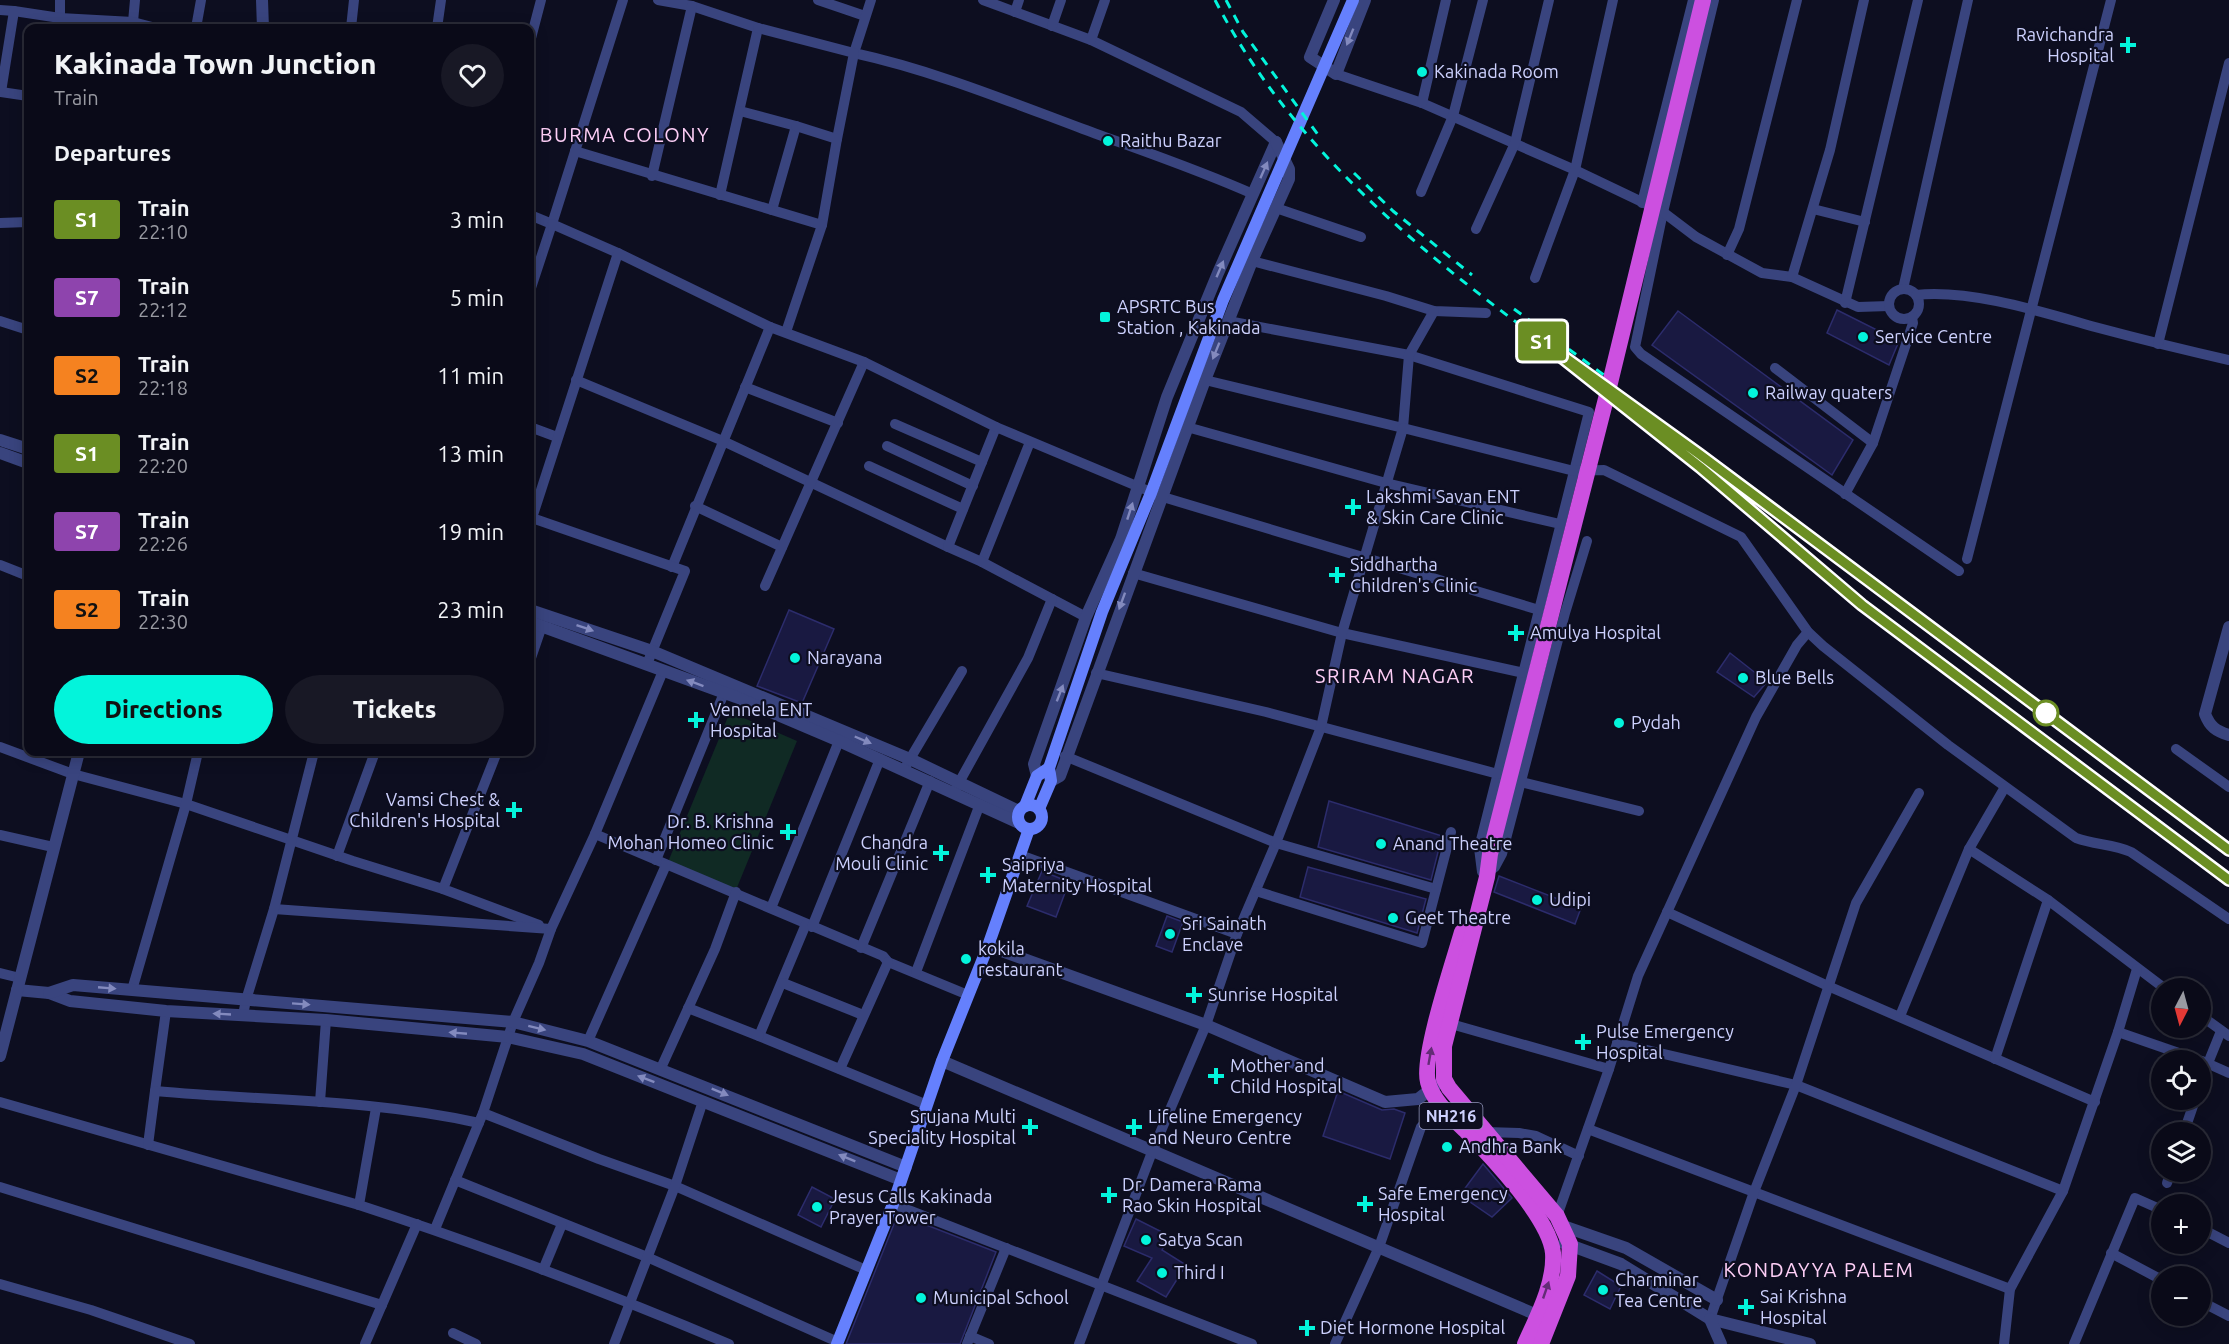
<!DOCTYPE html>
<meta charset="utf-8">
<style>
body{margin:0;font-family:Ubuntu,sans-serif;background:#181825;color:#f1f3f6;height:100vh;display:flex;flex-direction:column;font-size:22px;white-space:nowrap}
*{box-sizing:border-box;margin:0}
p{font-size:20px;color:#999aa2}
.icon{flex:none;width:33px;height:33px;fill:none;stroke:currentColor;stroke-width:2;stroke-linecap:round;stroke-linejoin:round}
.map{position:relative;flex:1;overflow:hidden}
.sheet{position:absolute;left:24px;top:24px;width:510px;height:732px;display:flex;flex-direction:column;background:#0a0a18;border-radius:12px;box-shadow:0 3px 15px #0003,0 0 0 2px #2a2b37}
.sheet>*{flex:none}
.badge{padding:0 12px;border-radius:4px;font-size:21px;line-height:39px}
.needle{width:39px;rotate:186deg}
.tools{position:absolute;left:2151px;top:978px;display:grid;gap:12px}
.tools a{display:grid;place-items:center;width:60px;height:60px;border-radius:50%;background:#0a0a18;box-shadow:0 3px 15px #0003,0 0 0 2px #2a2b37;font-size:30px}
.map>.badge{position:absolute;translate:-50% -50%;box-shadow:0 0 0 3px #fff}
h2{padding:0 30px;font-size:22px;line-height:54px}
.round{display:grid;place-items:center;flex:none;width:63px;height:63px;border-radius:32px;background:#181825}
.head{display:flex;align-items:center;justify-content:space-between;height:102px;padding:0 30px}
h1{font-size:28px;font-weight:800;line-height:45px}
.cta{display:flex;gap:12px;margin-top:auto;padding:12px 30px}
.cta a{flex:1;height:69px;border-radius:36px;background:#03f4db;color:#111;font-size:24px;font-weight:800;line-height:69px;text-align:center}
.cta a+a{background:#181825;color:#f1f3f6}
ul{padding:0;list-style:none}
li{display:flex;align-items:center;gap:18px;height:78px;padding:0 30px}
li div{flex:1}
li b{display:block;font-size:22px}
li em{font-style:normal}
li .badge{min-width:66px;font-weight:700;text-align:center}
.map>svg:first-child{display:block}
</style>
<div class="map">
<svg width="2229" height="1344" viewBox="0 0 2229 1344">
<rect width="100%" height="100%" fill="#0d0e20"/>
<polygon fill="#102a24" points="730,712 797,741 736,890 668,862"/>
<g fill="#191941" stroke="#2c2c6c" stroke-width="1.5">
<polygon points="1837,310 1899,341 1889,365 1827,333"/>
<polygon points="1678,311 1853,440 1832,475 1652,345"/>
<polygon points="789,610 834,629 802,703 757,686"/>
<polygon points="1730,653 1767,682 1754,697 1717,672"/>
<polygon points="1329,801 1442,836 1431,880 1318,847"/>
<polygon points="1308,867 1426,899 1417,933 1300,897"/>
<polygon points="1042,871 1069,882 1056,917 1027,906"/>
<polygon points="1499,876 1581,908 1575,924 1494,892"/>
<polygon points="1167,916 1183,922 1172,952 1156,946"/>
<polygon points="1338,1091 1382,1110 1394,1109 1405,1113 1390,1159 1323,1136"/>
<polygon points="1483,1164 1512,1198 1492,1217 1460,1195"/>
<polygon points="812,1187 835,1199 821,1227 798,1215"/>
<polygon points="898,1214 996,1252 960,1344 846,1344"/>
<polygon points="1136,1219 1170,1236 1162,1250 1186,1265 1166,1297 1137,1281 1152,1258 1124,1246"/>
<polygon points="1597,1271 1621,1286 1610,1309 1584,1295"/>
</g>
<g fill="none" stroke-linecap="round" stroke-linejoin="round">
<g stroke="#39447e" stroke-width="10">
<polyline points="60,0 60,18"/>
<polyline points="658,0 692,6 758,28 720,195"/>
<polyline points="818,0 865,16"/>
<path d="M871,0L854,53C932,70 1008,101 1083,129C1140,150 1197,169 1253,194"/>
<polyline points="983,0 1091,40 1241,112 1276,142"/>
<polyline points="1714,0 1663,212 1635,347 1641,354 1959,571"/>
<polyline points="0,10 14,11"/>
<polyline points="1015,12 1019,0"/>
<polyline points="133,22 135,0"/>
<polyline points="1052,26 1061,0"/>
<polyline points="196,28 201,0"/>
<polyline points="351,28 354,0"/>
<polyline points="437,28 441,0"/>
<polyline points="758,28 854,53 837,139"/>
<polyline points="1091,40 1105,0"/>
<polyline points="530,42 541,0"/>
<polyline points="1336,74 1422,103 1575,170 1663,212 1696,237 1762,273 1792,277 1858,307 1889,306"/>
<polyline points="28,96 1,92 14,11 60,18 133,22 156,28"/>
<polyline points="1422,103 1446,0"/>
<polyline points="740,111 796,126 772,210"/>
<polyline points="796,126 837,139 822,225"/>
<polyline points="575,151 822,225 786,332"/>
<polyline points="652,176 692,6"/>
<polyline points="1421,192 1453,116 1483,0"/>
<polyline points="1642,203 1693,0"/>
<polyline points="1276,208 1361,237"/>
<polyline points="1813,209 1865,222"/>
<polyline points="530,215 552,224 623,0"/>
<polyline points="0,223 28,222"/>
<polyline points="1476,229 1515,143 1549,0"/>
<polyline points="1727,255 1739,229 1797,0"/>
<polyline points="1252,261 1386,296 1434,311 1486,313"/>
<polyline points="1792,277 1830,150 1864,0"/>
<polyline points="1535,278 1575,170 1613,0"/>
<polyline points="1903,289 1968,0"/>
<circle cx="1904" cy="304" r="15"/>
<polyline points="530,291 552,224 618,253"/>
<path d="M1916,295C1970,289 2042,312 2095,327C2140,339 2184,350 2229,360"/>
<polyline points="1845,303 1918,0"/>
<polyline points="0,321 28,330"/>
<polyline points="1228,321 1409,355 1589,412 1479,848 1482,872"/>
<polyline points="2158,344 2229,63"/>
<polyline points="1775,368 1873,443"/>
<polyline points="576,380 723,441 948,547"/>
<polyline points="1205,380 1403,428 1409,355 1434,311"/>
<polyline points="745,387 838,423"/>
<polyline points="895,424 982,462"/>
<polyline points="530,427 557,437"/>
<polyline points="1187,427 1386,483 1560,524"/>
<polyline points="887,446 973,486"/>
<polyline points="869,466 963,509"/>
<polyline points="1845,494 1873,443 1913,323 1912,317"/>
<polyline points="695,506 782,547"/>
<polyline points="1967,559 2111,0"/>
<polyline points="982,562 1030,442"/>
<polyline points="0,565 28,576"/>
<polyline points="672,567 770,327"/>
<polyline points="1133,573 1342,633 1524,673"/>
<polyline points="765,586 864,362"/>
<polyline points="1086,617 982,562 948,547 996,427 1163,497 1539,610"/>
<polyline points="530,661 542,626"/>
<polyline points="647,664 685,571 532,518 618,253 770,327 864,362 996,427"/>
<polyline points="1096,673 1266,712 1498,774"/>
<polyline points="0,747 73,774 186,804 353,861 443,889"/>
<polyline points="2176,749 2229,787"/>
<polyline points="497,752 443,889 539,925"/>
<polyline points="1065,756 1276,843 1237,934 1206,1025 1152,1152 1079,1344"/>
<polyline points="907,764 962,671"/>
<polyline points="1521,782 1639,811"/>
<polyline points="956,788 1028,658 1052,599"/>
<polyline points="595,834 883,956 888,962 968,995"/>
<polyline points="0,835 53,847"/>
<polyline points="1969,849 2048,900 2164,988"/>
<polyline points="1020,855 1237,934"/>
<polyline points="337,856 375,752"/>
<polyline points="656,860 724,693"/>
<polyline points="1487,873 1495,867 1502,854 1565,613 1587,541"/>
<path d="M1436,889L1276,843L1321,727L1342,633L1403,428L1574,471L1604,470L1741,537L1808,632L1823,646L1948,745L2076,838C2095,845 2113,844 2131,852L2229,919"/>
<polyline points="1256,891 1422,943 1451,832"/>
<polyline points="771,908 839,741"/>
<polyline points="274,909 551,929"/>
<polyline points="1667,912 1828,986 2095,1102"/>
<polyline points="806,924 759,1036 927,1105"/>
<polyline points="812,927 880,759"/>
<polyline points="861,948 930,781"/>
<polyline points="916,972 980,804"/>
<polyline points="0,973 20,978"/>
<polyline points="783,983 863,1015"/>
<polyline points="132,990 186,804 198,752"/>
<polyline points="688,1008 759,1036"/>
<path d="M166,1011L155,1091C263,1101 373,1099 479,1123"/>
<polyline points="243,1015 246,1000 274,909 314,752"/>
<polyline points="2200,1015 2229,1036"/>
<polyline points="1900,1016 1969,849 2005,787"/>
<polyline points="1451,1024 1609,1069"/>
<polyline points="2118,1032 2199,1060"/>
<polyline points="588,1041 666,865"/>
<polyline points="1617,1043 1796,1085 2063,1191"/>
<polyline points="1995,1059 2048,900"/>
<polyline points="2202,1061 2229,1073"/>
<polyline points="661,1068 715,949 736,892"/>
<polyline points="840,1069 888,962"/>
<polyline points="2200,1083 2221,1031"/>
<polyline points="0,1102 359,1205"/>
<polyline points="320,1102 326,1020"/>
<path d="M376,1108L359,1205C485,1246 608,1293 729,1344"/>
<polyline points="483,1113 599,1159 675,1186 866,1270"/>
<polyline points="1588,1129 2010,1289"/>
<polyline points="1486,1132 1519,1133 1536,1136 1579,1156"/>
<polyline points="2184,1132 2195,1100"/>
<polyline points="148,1145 155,1091"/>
<polyline points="455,1180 647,1257 838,1342"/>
<polyline points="2167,1183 2171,1172"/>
<polyline points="0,1187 382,1305"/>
<polyline points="893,1204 1252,1344"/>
<polyline points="1557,1216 1609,1069 1638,976 1756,717 1797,645 1808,632"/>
<polyline points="2200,1228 2229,1243"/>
<polyline points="435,1229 483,1113 513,1022 539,963 551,929 595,834 663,671"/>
<polyline points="2111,1253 2162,1280"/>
<polyline points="543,1270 562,1224"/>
<polyline points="0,1284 91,1310 190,1344"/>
<polyline points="2200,1301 2229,1316"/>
<polyline points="1710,1319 1754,1192 1796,1085 1856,903 1919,793"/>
<polyline points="453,1333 476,1344"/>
<polyline points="970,1336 989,1344"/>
<polyline points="365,1344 417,1224"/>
<polyline points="614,1344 675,1186 703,1101"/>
<polyline points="967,1344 1006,1248"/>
<polyline points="1335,1344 1379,1247 1421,1127 1441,1105"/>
<polyline points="2004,1344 2010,1289 2063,1191 2118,1032 2137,969"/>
<polyline points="2074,1344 2135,1198 2162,1210"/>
</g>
<g stroke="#39447e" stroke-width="12">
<polyline points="262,0 263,28"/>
<polyline points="1334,0 1310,57 1336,74 1365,0"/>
<polyline points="0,440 28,449"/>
<polyline points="0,453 28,463"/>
<polyline points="530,610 652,651 910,759 1019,811"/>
<polyline points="530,622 736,697 839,741 1019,823"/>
<path d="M2229,627L2205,714C2210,727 2216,731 2229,735"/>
<polyline points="1037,776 1034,764 1086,617 1121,539 1167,397 1218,273 1276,142"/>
<polyline points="1051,781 1060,776 1205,380 1252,261 1289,179 1289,169 1276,142"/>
<polyline points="988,946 1206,1025 1385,1102 1418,1099 1436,1085"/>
<polyline points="17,990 49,993 70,1001 166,1011 326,1020 508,1037 583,1054 901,1180"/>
<polyline points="49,993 73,985 513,1022 588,1041 906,1167"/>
<polyline points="0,1056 79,752"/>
<polyline points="942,1061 1537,1315"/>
<polyline points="1563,1226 1626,1248 1717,1300"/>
<polyline points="1564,1243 1621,1264 1710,1319 1810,1344"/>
<polyline points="1710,1319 1721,1344"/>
</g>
<g stroke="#6580fd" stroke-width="12">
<circle cx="1030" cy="817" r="12"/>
<polyline points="1025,806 1037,776 1049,768"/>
<polyline points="1039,809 1051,781 1049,768 1102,612 1151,493 1223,300 1353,0"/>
<polyline points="837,1344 893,1204 942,1061 988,946 1029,829"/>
</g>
<g stroke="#cc50e0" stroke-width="16">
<path d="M1462,932C1454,960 1421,1058 1428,1082C1433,1102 1453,1118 1467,1132C1492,1157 1550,1219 1553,1253C1555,1284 1537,1317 1525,1344"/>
<polyline points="1541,1344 1568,1276 1570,1244 1557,1216 1449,1088 1444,1079 1444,1046 1487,877 1490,854 1609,387 1703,0"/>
</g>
<g stroke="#03f4db" stroke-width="3" stroke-dasharray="9 8" stroke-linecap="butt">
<path d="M1215,0C1319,201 1521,324 1698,453C1877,584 2052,718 2229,850"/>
<polyline points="1226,0 1243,32 1319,136"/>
<polyline points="1354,173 1393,211 1472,275"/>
<polyline points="1514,309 1608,378"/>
<polyline points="1671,444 1862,605 2229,880"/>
</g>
</g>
<defs><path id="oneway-solid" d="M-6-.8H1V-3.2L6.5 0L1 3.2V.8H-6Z" transform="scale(1.5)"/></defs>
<g fill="#838abe">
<use href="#oneway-solid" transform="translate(1350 37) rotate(112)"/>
<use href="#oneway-solid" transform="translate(1264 170) rotate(-66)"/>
<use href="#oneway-solid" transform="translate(1220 269) rotate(-67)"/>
<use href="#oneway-solid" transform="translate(1216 351) rotate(112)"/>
<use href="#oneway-solid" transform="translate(1130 511) rotate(-72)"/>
<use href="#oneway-solid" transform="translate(1122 601) rotate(110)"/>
<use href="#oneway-solid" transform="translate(585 628) rotate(19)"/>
<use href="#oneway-solid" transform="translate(695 683) rotate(-160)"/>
<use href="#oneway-solid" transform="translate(1060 693) rotate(-69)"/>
<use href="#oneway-solid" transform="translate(863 740) rotate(23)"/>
<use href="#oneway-solid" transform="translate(107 988) rotate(5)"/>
<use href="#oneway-solid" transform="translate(301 1004) rotate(4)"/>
<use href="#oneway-solid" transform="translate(222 1014) rotate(-177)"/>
<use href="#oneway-solid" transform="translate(537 1028) rotate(14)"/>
<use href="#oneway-solid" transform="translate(458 1033) rotate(-175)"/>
<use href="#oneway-solid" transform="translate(646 1079) rotate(-159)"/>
<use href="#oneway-solid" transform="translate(720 1092) rotate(22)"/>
<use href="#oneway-solid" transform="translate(847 1158) rotate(-158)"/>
</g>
<g fill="#632c76">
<use href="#oneway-solid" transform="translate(1430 1056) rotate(-80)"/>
<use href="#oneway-solid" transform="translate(1546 1290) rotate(-71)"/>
</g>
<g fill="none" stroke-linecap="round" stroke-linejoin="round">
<g stroke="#fff" stroke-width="14">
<polyline id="line" points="2229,850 1699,454 1535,336 1700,467 1862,605 2229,880"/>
</g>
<use href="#line" stroke="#6b8e23" stroke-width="9"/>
</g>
<g fill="#03f4db" stroke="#0d0e20" stroke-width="2">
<path d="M2125 36h6v6h6v6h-6v6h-6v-6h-6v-6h6z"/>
<circle cx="1422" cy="72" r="6"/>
<circle cx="1108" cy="141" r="6"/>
<rect x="1099" y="311" width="12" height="12" rx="3"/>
<circle cx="1863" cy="337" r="6"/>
<circle cx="1753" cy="393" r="6"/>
<path d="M1350 498h6v6h6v6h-6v6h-6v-6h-6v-6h6z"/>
<path d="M1334 566h6v6h6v6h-6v6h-6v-6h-6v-6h6z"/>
<path d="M1513 624h6v6h6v6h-6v6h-6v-6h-6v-6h6z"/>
<circle cx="795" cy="658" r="6"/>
<circle cx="1743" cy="678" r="6"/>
<path d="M693 711h6v6h6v6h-6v6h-6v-6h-6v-6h6z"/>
<circle cx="1619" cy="723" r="6"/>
<path d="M511 801h6v6h6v6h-6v6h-6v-6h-6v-6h6z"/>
<path d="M785 823h6v6h6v6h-6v6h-6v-6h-6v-6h6z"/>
<circle cx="1381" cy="844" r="6"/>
<path d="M938 844h6v6h6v6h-6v6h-6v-6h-6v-6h6z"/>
<path d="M985 866h6v6h6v6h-6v6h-6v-6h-6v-6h6z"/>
<circle cx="1537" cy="900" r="6"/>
<circle cx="1393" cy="918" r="6"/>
<circle cx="1170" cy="934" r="6"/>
<circle cx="966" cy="959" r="6"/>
<path d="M1191 986h6v6h6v6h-6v6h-6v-6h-6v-6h6z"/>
<path d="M1580 1033h6v6h6v6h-6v6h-6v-6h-6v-6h6z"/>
<path d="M1213 1067h6v6h6v6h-6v6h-6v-6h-6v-6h6z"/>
<path d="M1027 1118h6v6h6v6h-6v6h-6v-6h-6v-6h6z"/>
<path d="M1131 1118h6v6h6v6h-6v6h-6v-6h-6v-6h6z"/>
<circle cx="1447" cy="1147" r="6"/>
<path d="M1106 1186h6v6h6v6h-6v6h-6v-6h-6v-6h6z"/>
<path d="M1362 1195h6v6h6v6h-6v6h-6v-6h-6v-6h6z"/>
<circle cx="817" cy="1207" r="6"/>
<circle cx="1146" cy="1240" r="6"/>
<circle cx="1162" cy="1273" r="6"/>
<circle cx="1603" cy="1290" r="6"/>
<circle cx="921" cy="1298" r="6"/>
<path d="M1743 1298h6v6h6v6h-6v6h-6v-6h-6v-6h6z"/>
<path d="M1304 1319h6v6h6v6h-6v6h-6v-6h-6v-6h6z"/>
</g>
<circle fill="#fff" stroke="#6b8e23" stroke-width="3" cx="2046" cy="713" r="12"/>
<g text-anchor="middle" stroke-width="4.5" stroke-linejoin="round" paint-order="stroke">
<rect fill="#0d0e20" stroke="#9396bb" stroke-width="1.5" x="1419.5" y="1103" width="63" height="26" rx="4.5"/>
<g font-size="16" font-weight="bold" fill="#cdd1fe">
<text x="1451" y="1122">NH216</text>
</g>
<g font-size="18" fill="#cdd1fe" stroke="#0d0e20" text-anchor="start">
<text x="2114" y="41" text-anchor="end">Ravichandra<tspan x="2114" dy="21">Hospital</tspan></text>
<text x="1434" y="78">Kakinada Room</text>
<text x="1120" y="147">Raithu Bazar</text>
<text x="1117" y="313">APSRTC Bus<tspan x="1117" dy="21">Station , Kakinada</tspan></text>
<text x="1875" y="343">Service Centre</text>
<text x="1765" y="399">Railway quaters</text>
<text x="1366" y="503">Lakshmi Savan ENT<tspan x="1366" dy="21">&amp; Skin Care Clinic</tspan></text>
<text x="1350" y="571">Siddhartha<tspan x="1350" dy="21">Children's Clinic</tspan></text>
<text x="1530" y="639">Amulya Hospital</text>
<text x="807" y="664">Narayana</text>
<text x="1755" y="684">Blue Bells</text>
<text x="710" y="716">Vennela ENT<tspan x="710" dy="21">Hospital</tspan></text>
<text x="1631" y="729">Pydah</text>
<text x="500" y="806" text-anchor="end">Vamsi Chest &amp;<tspan x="500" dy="21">Children's Hospital</tspan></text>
<text x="774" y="828" text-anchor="end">Dr. B. Krishna<tspan x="774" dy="21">Mohan Homeo Clinic</tspan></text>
<text x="928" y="849" text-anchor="end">Chandra<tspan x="928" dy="21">Mouli Clinic</tspan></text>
<text x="1393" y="850">Anand Theatre</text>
<text x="1002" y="871">Saipriya<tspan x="1002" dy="21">Maternity Hospital</tspan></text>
<text x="1549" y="906">Udipi</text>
<text x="1405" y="924">Geet Theatre</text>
<text x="1182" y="930">Sri Sainath<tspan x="1182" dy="21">Enclave</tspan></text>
<text x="978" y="955">kokila<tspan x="978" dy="21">restaurant</tspan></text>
<text x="1208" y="1001">Sunrise Hospital</text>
<text x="1596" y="1038">Pulse Emergency<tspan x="1596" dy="21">Hospital</tspan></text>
<text x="1230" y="1072">Mother and<tspan x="1230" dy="21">Child Hospital</tspan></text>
<text x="1016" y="1123" text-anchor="end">Srujana Multi<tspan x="1016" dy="21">Speciality Hospital</tspan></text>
<text x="1148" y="1123">Lifeline Emergency<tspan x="1148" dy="21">and Neuro Centre</tspan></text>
<text x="1459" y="1153">Andhra Bank</text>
<text x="1122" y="1191">Dr. Damera Rama<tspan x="1122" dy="21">Rao Skin Hospital</tspan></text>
<text x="1378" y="1200">Safe Emergency<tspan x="1378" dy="21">Hospital</tspan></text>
<text x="829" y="1203">Jesus Calls Kakinada<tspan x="829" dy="21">Prayer Tower</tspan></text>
<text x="1158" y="1246">Satya Scan</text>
<text x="1174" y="1279">Third I</text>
<text x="1615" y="1286">Charminar<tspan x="1615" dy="21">Tea Centre</tspan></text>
<text x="1760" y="1303">Sai Krishna<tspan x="1760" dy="21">Hospital</tspan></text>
<text x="933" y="1304">Municipal School</text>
<text x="1320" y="1334">Diet Hormone Hospital</text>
</g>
<g font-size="20" letter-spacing="1.5" fill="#fecff7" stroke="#0d0e20">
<text x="625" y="142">BURMA COLONY</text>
<text x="1395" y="683">SRIRAM NAGAR</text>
<text x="1819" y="1277">KONDAYYA PALEM</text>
</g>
</g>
</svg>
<div class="tools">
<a><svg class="needle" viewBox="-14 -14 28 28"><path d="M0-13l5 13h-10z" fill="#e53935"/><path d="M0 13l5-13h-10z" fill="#999aa2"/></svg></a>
<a><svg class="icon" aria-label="locate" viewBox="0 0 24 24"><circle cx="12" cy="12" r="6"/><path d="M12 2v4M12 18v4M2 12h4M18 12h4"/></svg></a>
<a><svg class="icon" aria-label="layers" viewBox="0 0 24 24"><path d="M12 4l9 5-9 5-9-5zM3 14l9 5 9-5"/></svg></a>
<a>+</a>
<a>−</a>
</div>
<b class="badge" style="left:1542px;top:341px;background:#6b8e23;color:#fff">S1</b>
<section class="sheet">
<div class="head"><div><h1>Kakinada Town Junction</h1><p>Train</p></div><a class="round"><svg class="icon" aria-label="heart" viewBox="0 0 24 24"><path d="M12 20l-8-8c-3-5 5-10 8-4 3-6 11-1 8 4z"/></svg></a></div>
<h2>Departures</h2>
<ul>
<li><span class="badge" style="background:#6b8e23;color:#fff">S1</span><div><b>Train</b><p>22:10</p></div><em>3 min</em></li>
<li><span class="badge" style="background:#8e44ad;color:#fff">S7</span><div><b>Train</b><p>22:12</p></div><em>5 min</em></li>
<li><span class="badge" style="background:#f58220;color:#111">S2</span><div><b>Train</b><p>22:18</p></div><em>11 min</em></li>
<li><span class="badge" style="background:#6b8e23;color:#fff">S1</span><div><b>Train</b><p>22:20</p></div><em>13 min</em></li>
<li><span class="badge" style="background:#8e44ad;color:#fff">S7</span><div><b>Train</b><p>22:26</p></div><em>19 min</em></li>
<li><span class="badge" style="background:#f58220;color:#111">S2</span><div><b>Train</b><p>22:30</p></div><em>23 min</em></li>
</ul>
<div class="cta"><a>Directions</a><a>Tickets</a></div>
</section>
</div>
